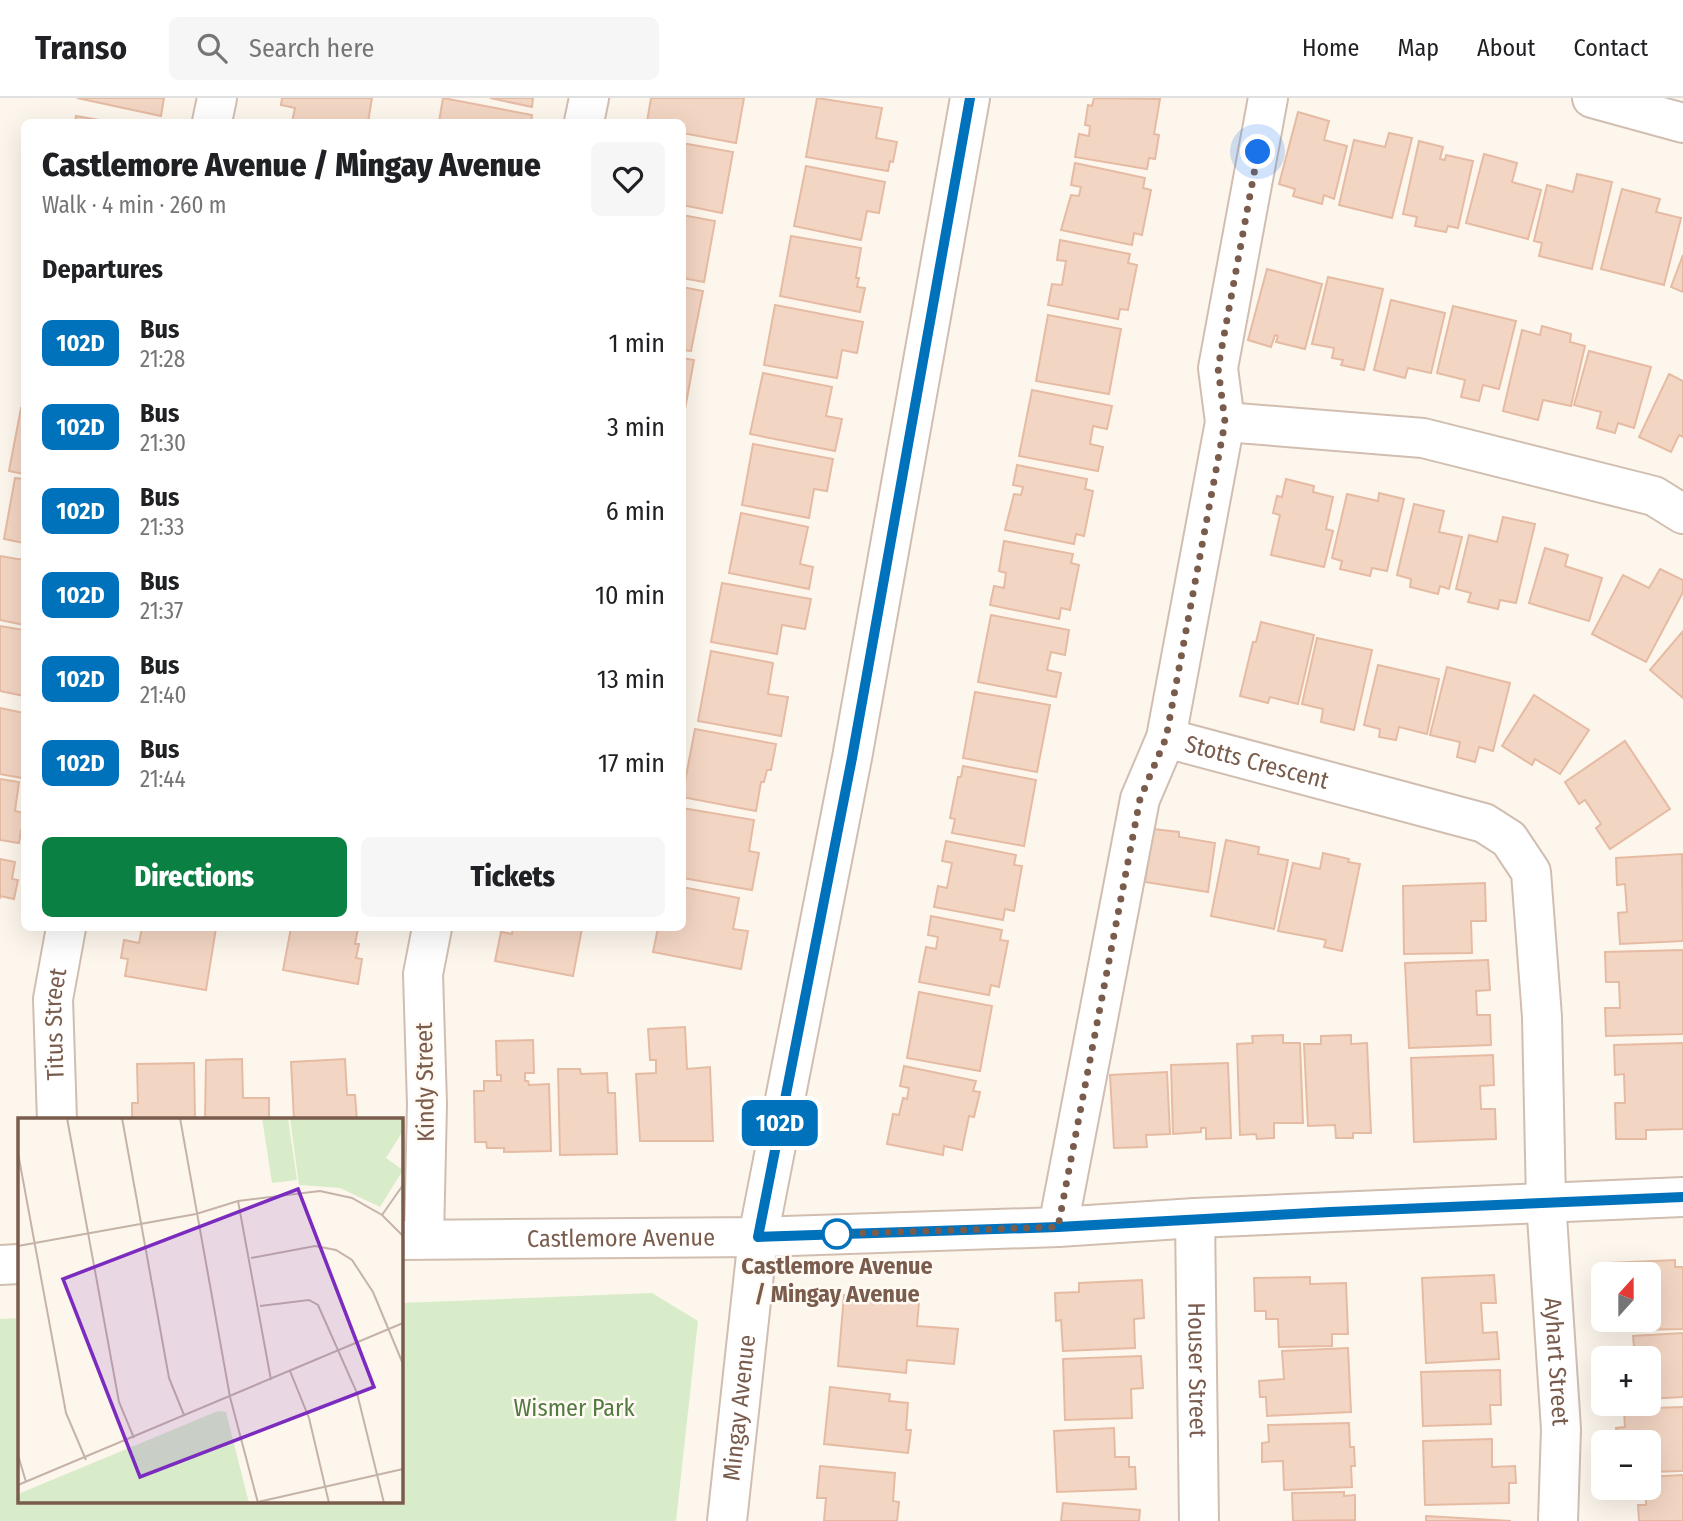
<!DOCTYPE html>
<meta charset="utf-8">
<style>
body{margin:0;font-family:"Fira Sans Condensed",sans-serif;background:#f6f6f6;color:#202124;height:100vh;display:flex;flex-direction:column;font-size:26px;white-space:nowrap}
*{box-sizing:border-box;margin:0}
p{font-size:23px;color:#757577}
.icon{flex:none;width:38px;height:38px;fill:none;stroke:currentColor;stroke-width:2;stroke-linecap:round;stroke-linejoin:round}
.map{position:relative;flex:1;overflow:hidden}
.drawer{position:absolute;left:21px;top:21px;width:665px;height:812px;display:flex;flex-direction:column;background:#fff;border-radius:10px;box-shadow:0 7px 28px #0002}
.drawer>*{flex:none}
.badge{padding:0 14px;border-radius:10px;font-size:24px;line-height:46px}
.needle{width:46px;rotate:21deg}
.fabs{position:absolute;left:1591px;top:1164px;display:grid;gap:14px}
.fabs a{display:grid;place-items:center;width:70px;height:70px;border-radius:10px;background:#fff;box-shadow:0 7px 28px #0002;font-size:35px}
.you{position:absolute;width:35px;height:35px;margin:-18px;border:5px solid #fff;border-radius:50%;background:#1a73e8;box-shadow:0 0 0 10px #1a73e833}
.map>.badge{position:absolute;translate:-50% -50%;box-shadow:0 0 0 4px #fff}
h2{padding:0 21px;font-size:26px;line-height:63px}
.round{display:grid;place-items:center;flex:none;width:74px;height:74px;border-radius:10px;background:#f6f6f6}
.summary{display:flex;align-items:center;justify-content:space-between;height:119px;padding:0 21px}
h1{font-size:33px;font-weight:800;line-height:52px}
.primary-button{display:flex;gap:14px;margin-top:auto;padding:14px 21px}
.primary-button a{flex:1;height:80px;border-radius:10px;background:#0b8043;color:#fff;font-size:28px;font-weight:800;line-height:80px;text-align:center}
.primary-button a+a{background:#f6f6f6;color:#202124}
ul{padding:0;list-style:none}
li{display:flex;align-items:center;gap:21px;height:84px;padding:0 21px}
li div{flex:1}
li b{display:block;font-size:26px}
li em{font-style:normal}
li .badge{min-width:77px;font-weight:700;text-align:center}
header{display:flex;align-items:center;gap:42px;box-sizing:border-box;height:98px;padding:0 35px;background:#fff;border-bottom:2px solid #e0e0e0}
header strong{font-size:33px}
nav{display:flex;gap:38px;margin-inline-start:auto;font-size:24px}
.search{width:490px;height:63px;background:#f6f6f6;display:flex;align-items:center;gap:18px;box-sizing:border-box;padding:0 24px;border-radius:10px;color:#757577;font-size:26px}
.map>svg:first-child{display:block}
</style>
<header>
<strong>Transo</strong>
<div class="search"><svg class="icon" aria-label="search" viewBox="0 0 24 24"><circle cx="10" cy="10" r="6"/><path d="M15 15l6 6"/></svg>Search here</div>
<nav><a>Home</a><a>Map</a><a>About</a><a>Contact</a></nav>
</header>
<div class="map">
<svg width="1683" height="1423" viewBox="0 0 1683 1423">
<rect width="100%" height="100%" fill="#fdf6ec"/>
<polygon fill="#d8ecc9" points="652,1195 698,1223 676,1423 0,1423 0,1221 19,1220 19,1404 401,1404 401,1205"/>
<g fill="#f3d5c3" stroke="#e6bba3" stroke-width="2">
<polygon points="77,0 164,0 161,18"/>
<polygon points="282,0 372,0 368,24 292,24 295,10 281,7"/>
<polygon points="443,0 532,17 531,24 439,24"/>
<polygon points="490,0 533,0 532,9"/>
<polygon points="651,0 744,0 736,45 682,35 682,24 647,24"/>
<polygon points="817,0 882,10 876,40 897,44 893,64 890,63 888,73 806,59"/>
<polygon points="1094,0 1160,1 1154,36 1159,37 1155,61 1149,60 1147,71 1075,59 1079,36 1089,38 1090,28 1085,27 1088,7 1092,8"/>
<polygon points="1298,14 1329,23 1324,42 1347,48 1334,101 1324,97 1322,106 1293,98 1295,91 1279,86"/>
<polygon points="76,18 111,24 75,24"/>
<polygon points="1389,35 1412,40 1392,120 1339,107 1354,42 1385,49"/>
<polygon points="1419,43 1443,49 1440,61 1445,62 1446,57 1473,63 1458,130 1448,128 1446,134 1415,128 1417,119 1403,116"/>
<polygon points="682,45 733,54 722,115 682,107"/>
<polygon points="1484,56 1517,65 1512,84 1541,92 1528,141 1466,125"/>
<polygon points="1075,65 1145,80 1143,90 1151,92 1142,137 1134,135 1132,147 1061,132 1071,97 1079,98 1081,89 1071,87"/>
<polygon points="806,68 885,84 879,115 867,113 861,142 794,128"/>
<polygon points="1577,76 1612,84 1592,171 1539,158 1542,145 1534,143 1547,87 1573,94"/>
<polygon points="1622,91 1660,101 1656,114 1681,120 1664,187 1601,171"/>
<polygon points="682,117 715,123 704,184 682,180"/>
<polygon points="791,138 861,150 856,180 859,180 857,189 865,190 860,214 780,198"/>
<polygon points="1060,142 1130,156 1128,165 1137,167 1128,212 1120,211 1118,221 1048,207 1052,186 1062,187 1066,163 1057,162"/>
<polygon points="1683,157 1683,194 1671,189"/>
<polygon points="1267,171 1322,186 1305,251 1276,244 1278,238 1275,237 1271,249 1248,242"/>
<polygon points="1328,179 1383,191 1364,272 1341,267 1343,262 1332,260 1334,250 1312,246"/>
<polygon points="682,189 703,193 691,253 682,252"/>
<polygon points="1391,202 1445,215 1431,275 1408,270 1405,280 1374,272"/>
<polygon points="775,207 863,224 857,255 842,252 837,280 764,267"/>
<polygon points="1453,208 1516,223 1499,291 1483,287 1479,303 1461,299 1465,282 1437,275"/>
<polygon points="1048,217 1121,231 1109,296 1036,283"/>
<polygon points="1542,228 1571,236 1570,244 1585,248 1571,308 1543,302 1538,322 1503,313 1522,232 1540,237"/>
<polygon points="1589,253 1651,269 1634,330 1618,325 1615,335 1597,330 1601,314 1574,307"/>
<polygon points="682,260 694,262 683,322 682,322"/>
<polygon points="763,275 832,289 826,318 842,321 835,353 750,336"/>
<polygon points="1669,276 1683,283 1683,339 1679,337 1671,354 1639,339"/>
<polygon points="1032,292 1112,308 1107,331 1093,328 1090,346 1103,349 1098,373 1019,358"/>
<polygon points="21,310 24,311 24,376 9,373"/>
<polygon points="753,346 833,361 827,393 814,391 809,420 742,407"/>
<polygon points="1017,367 1087,381 1085,391 1093,393 1084,438 1076,436 1074,446 1005,432 1014,396 1021,397 1023,389 1013,387"/>
<polygon points="15,380 24,381 24,445 4,441"/>
<polygon points="1286,381 1314,388 1313,394 1333,399 1326,431 1333,433 1324,469 1271,457 1280,417 1273,415 1277,398 1282,399"/>
<polygon points="1379,395 1404,401 1387,473 1372,470 1370,478 1340,471 1342,463 1332,460 1347,396 1378,403"/>
<polygon points="1414,406 1444,413 1439,434 1462,439 1449,491 1440,488 1438,496 1410,489 1411,481 1397,477"/>
<polygon points="741,415 808,429 800,466 813,469 809,491 729,475"/>
<polygon points="1503,419 1535,426 1516,505 1500,502 1498,511 1468,504 1471,495 1456,491 1469,437 1497,444"/>
<polygon points="1004,443 1073,456 1071,465 1079,467 1070,512 1061,510 1059,521 990,507 994,488 1004,490 1006,475 999,473"/>
<polygon points="1545,450 1568,457 1565,468 1602,480 1589,523 1529,505"/>
<polygon points="0,458 24,462 24,527 0,522"/>
<polygon points="1660,471 1683,482 1683,494 1646,564 1592,536 1623,477 1649,490"/>
<polygon points="722,485 811,501 805,531 782,527 777,556 711,544"/>
<polygon points="991,517 1069,532 1065,557 1051,554 1047,572 1061,575 1056,599 978,584"/>
<polygon points="1261,524 1314,537 1298,606 1270,599 1268,605 1240,598 1253,544 1256,544"/>
<polygon points="0,528 24,532 24,598 0,593"/>
<polygon points="1683,533 1683,600 1650,572"/>
<polygon points="1317,540 1372,552 1354,632 1321,624 1323,611 1302,606"/>
<polygon points="711,553 773,565 768,596 788,599 781,638 698,623"/>
<polygon points="1378,567 1439,581 1427,636 1399,629 1396,642 1379,639 1380,631 1364,627"/>
<polygon points="1447,569 1510,585 1493,653 1479,649 1475,664 1457,659 1460,644 1430,637"/>
<polygon points="975,594 1050,607 1037,674 963,660"/>
<polygon points="1534,597 1589,632 1560,676 1535,661 1532,667 1502,648"/>
<polygon points="0,610 24,615 24,664 22,680 0,676"/>
<polygon points="695,631 776,646 771,672 767,672 764,684 761,684 756,713 682,699"/>
<polygon points="1625,643 1670,711 1610,751 1596,730 1601,726 1585,702 1579,706 1565,684"/>
<polygon points="963,668 1036,682 1024,748 952,735 955,721 950,720 958,679 961,679"/>
<polygon points="0,681 19,684 15,713 24,715 24,733 21,732 19,745 0,742"/>
<polygon points="682,710 754,722 749,753 759,755 752,792 682,780"/>
<polygon points="1153,731 1179,734 1179,739 1215,745 1208,794 1145,784"/>
<polygon points="1226,742 1259,749 1258,756 1288,762 1274,831 1211,818"/>
<polygon points="946,743 1016,757 1014,767 1022,768 1014,813 1005,811 1003,822 934,809 938,788 947,790 952,765 942,763"/>
<polygon points="1323,755 1349,761 1348,764 1360,766 1342,853 1324,849 1326,842 1278,833 1293,765 1320,771"/>
<polygon points="1682,756 1683,843 1620,846 1618,815 1627,814 1625,786 1617,787 1616,760"/>
<polygon points="0,761 15,764 12,781 18,782 14,801 0,798 0,801"/>
<polygon points="1485,785 1486,823 1471,823 1472,855 1404,856 1403,788"/>
<polygon points="682,789 739,800 733,831 748,833 741,871 653,854 658,830 682,830"/>
<polygon points="931,818 1002,832 1000,842 1008,843 999,889 991,887 989,897 919,884 926,849 936,851 938,839 928,837"/>
<polygon points="142,830 216,830 206,892 125,878 128,861 121,860 124,842 139,845"/>
<polygon points="291,830 358,830 355,846 359,846 356,860 362,861 358,886 283,872"/>
<polygon points="513,830 582,830 573,878 495,863 501,834 512,836"/>
<polygon points="1683,852 1683,936 1606,938 1605,910 1620,910 1619,884 1606,884 1605,854"/>
<polygon points="1488,862 1490,892 1476,893 1477,917 1490,917 1491,947 1409,950 1405,865"/>
<polygon points="919,894 992,908 980,973 907,960"/>
<polygon points="685,929 687,971 710,969 713,1043 640,1043 636,976 656,975 656,962 650,962 648,931"/>
<polygon points="1283,937 1283,945 1300,945 1303,1025 1274,1025 1274,1040 1257,1041 1256,1036 1240,1037 1237,946 1253,945 1252,938"/>
<polygon points="1351,937 1351,946 1367,945 1371,1035 1353,1035 1353,1040 1336,1040 1335,1027 1308,1028 1304,946 1321,946 1321,938"/>
<polygon points="533,942 534,975 525,975 525,983 528,983 529,987 549,986 551,1053 504,1054 504,1050 487,1050 486,1044 475,1044 474,993 484,993 484,983 501,983 501,977 497,977 496,943"/>
<polygon points="1683,945 1683,1031 1646,1032 1646,1041 1616,1041 1615,1005 1625,1005 1624,976 1615,977 1614,947"/>
<polygon points="1493,957 1494,987 1480,988 1481,1011 1495,1011 1496,1041 1414,1044 1411,960"/>
<polygon points="242,961 243,1000 269,1000 269,1022 205,1022 206,962"/>
<polygon points="345,961 347,997 355,997 357,1022 294,1022 291,964"/>
<polygon points="194,965 195,1022 132,1022 132,1005 138,1005 137,966"/>
<polygon points="1228,965 1231,1040 1206,1041 1206,1030 1201,1030 1201,1034 1173,1036 1171,967"/>
<polygon points="904,968 976,983 973,993 980,994 974,1019 969,1018 962,1052 944,1048 943,1057 887,1046 893,1016 899,1017 903,1000 907,1001 909,990 900,988"/>
<polygon points="558,971 580,971 581,976 607,975 608,995 615,995 617,1056 560,1057"/>
<polygon points="1167,974 1170,1036 1146,1037 1147,1049 1114,1050 1110,977"/>
<polygon points="1675,1162 1675,1169 1683,1169 1683,1231 1636,1232 1635,1222 1648,1222 1648,1176 1611,1176 1610,1165"/>
<polygon points="1494,1177 1496,1205 1481,1205 1483,1235 1497,1234 1499,1261 1426,1265 1422,1180"/>
<polygon points="1310,1179 1310,1186 1346,1185 1348,1236 1332,1236 1332,1248 1279,1249 1278,1221 1266,1221 1266,1213 1255,1213 1254,1180"/>
<polygon points="1142,1182 1144,1220 1134,1221 1135,1250 1063,1253 1061,1222 1056,1223 1055,1195 1079,1194 1079,1185"/>
<polygon points="844,1197 919,1204 917,1228 958,1231 954,1266 907,1262 906,1275 838,1268"/>
<polygon points="1683,1235 1683,1299 1648,1301 1648,1260 1635,1260 1633,1238"/>
<polygon points="1348,1250 1351,1314 1267,1318 1266,1299 1260,1299 1259,1283 1284,1281 1282,1253"/>
<polygon points="1141,1258 1143,1290 1131,1291 1132,1320 1065,1322 1063,1261"/>
<polygon points="1500,1272 1501,1307 1490,1307 1491,1326 1423,1328 1421,1274"/>
<polygon points="830,1289 890,1296 889,1303 908,1305 906,1332 911,1332 908,1355 824,1346"/>
<polygon points="1683,1309 1683,1373 1648,1374 1648,1344 1617,1344 1616,1330 1625,1329 1624,1311"/>
<polygon points="1349,1325 1350,1349 1354,1349 1355,1368 1351,1368 1352,1389 1284,1392 1283,1363 1262,1364 1262,1345 1269,1344 1268,1327"/>
<polygon points="1114,1330 1115,1359 1129,1359 1129,1369 1135,1369 1136,1391 1057,1394 1054,1333"/>
<polygon points="1492,1341 1492,1369 1515,1368 1516,1385 1509,1385 1509,1405 1425,1407 1423,1343"/>
<polygon points="820,1368 895,1375 893,1403 899,1404 897,1423 824,1423 826,1400 817,1400"/>
<polygon points="1683,1377 1683,1423 1639,1423 1638,1407 1646,1407 1646,1390 1648,1390 1648,1379"/>
<polygon points="1344,1394 1344,1398 1355,1397 1355,1422 1293,1423 1292,1395"/>
<polygon points="1063,1405 1140,1412 1139,1423 1061,1423"/>
<polygon points="1426,1418 1511,1423 1426,1423"/>
</g>
<g fill="none" stroke-linecap="round" stroke-linejoin="round">
<g stroke="#d1beb0" stroke-width="42">
<g id="minor">
<polyline points="1592,0 1683,25"/>
<polyline points="212,24 217,0"/>
<polyline points="584,24 589,0"/>
<polyline points="1225,324 1423,340 1654,398 1683,416"/>
<path id="s1" d="M1166,640L1484,725L1509,741L1531,774L1542,919L1546,1103L1561,1331L1558,1423"/>
<path id="s2" d="M57,1022L53,901L66,830"/>
<path id="s3" d="M1195,1120L1199,1423"/>
<polyline points="1058,1129 1140,701 1166,640 1225,324 1218,270 1268,0"/>
<polyline points="424,1140 427,1006 423,876 432,830"/>
<path id="s4" d="M401,1142L758,1139L1058,1129L1195,1120L1683,1099"/>
<polyline points="0,1167 19,1166"/>
<path id="s5" d="M727,1423L758,1139L852,660L970,0"/>
</g>
</g>
<use href="#minor" stroke="#fff" stroke-width="38"/>
</g>
<g fill="none" stroke-linecap="round" stroke-linejoin="round">
<g stroke="#fff" stroke-width="16">
<polyline id="line" points="970,0 852,660 758,1139 1058,1129 1330,1114 1683,1099"/>
</g>
<use href="#line" stroke="#0072bc" stroke-width="10"/>
<polyline stroke="#7a5c4d" stroke-width="7" stroke-dasharray="0 12.6" points="837,1136 831,1136 1058,1129 1140,701 1166,640 1225,324 1218,270 1258,54"/>
</g>
<circle fill="#fff" stroke="#0072bc" stroke-width="3.5" cx="837" cy="1136" r="14"/>
<g text-anchor="middle" stroke-width="5" stroke-linejoin="round" paint-order="stroke">
<g font-size="24" fill="#7a5c4d" stroke="#fffaf3">
<text dy="8" stroke="none"><textPath href="#s1" startOffset="94">Stotts Crescent</textPath></text>
<text dy="8" stroke="none"><textPath href="#s2" startOffset="96">Titus Street</textPath></text>
<text transform="translate(425 984) rotate(-91)" y="8">Kindy Street</text>
<text dy="8" stroke="none"><textPath href="#s4" startOffset="220">Castlemore Avenue</textPath></text>
<text dy="8" stroke="none"><textPath href="#s1" startOffset="889">Ayhart Street</textPath></text>
<text dy="8" stroke="none"><textPath href="#s3" startOffset="152">Houser Street</textPath></text>
<text dy="8" stroke="none"><textPath href="#s5" startOffset="114">Mingay Avenue</textPath></text>
</g>
<g font-size="24" font-weight="bold" fill="#7a5c4d" stroke="#fffaf3">
<text x="837" y="1176">Castlemore Avenue<tspan x="837" dy="28">/ Mingay Avenue</tspan></text>
</g>
<g font-size="24" fill="#537a41" stroke="#fffaf3">
<text x="574" y="1318">Wismer Park</text>
</g>
</g>
<g transform="translate(18 1020)">
<rect width="385" height="385" fill="#fdf6ec"/>
<path d="M244,0H270L279,62L254,65ZM272,0H385V13L368,40L385,52L362,89L322,70L281,67ZM200,293L208,294L231,385H0V376Z" fill="#d8ecc9"/>
<path fill="none" stroke="#c5b3a7" stroke-width="2" d="M49,0L101,284L116,320M104,0L151,260L166,297M162,0L212,279L240,385M0,35L48,295L68,342M220,83L253,262M364,97L385,67M0,128L178,96L220,83L302,73L334,80L364,97L385,118M233,140L297,128L318,132L334,142L355,174L385,246M242,188L291,182L300,187L339,275L366,385M272,253L291,300L311,385M0,337L8,364M0,367L385,205M240,384L385,351"/>
<path fill="#7b2cbf" fill-opacity="0.15" stroke="#7b2cbf" stroke-width="3.5" d="M280,71L356,269L122,359L45,161Z"/>
<rect width="385" height="385" fill="none" stroke="#7a5c4d" stroke-width="3.5"/>
</g>
</svg>
<div class="fabs">
<a><svg class="needle" viewBox="-14 -14 28 28"><path d="M0-13l5 13h-10z" fill="#e53935"/><path d="M0 13l5-13h-10z" fill="#757577"/></svg></a>
<a>+</a>
<a>−</a>
</div>
<div class="you" style="left:1258px;top:54px"></div>
<b class="badge" style="left:780px;top:1025px;background:#0072bc;color:#fff">102D</b>
<section class="drawer">
<div class="summary"><div><h1>Castlemore Avenue / Mingay Avenue</h1><p>Walk · 4 min · 260 m</p></div><a class="round"><svg class="icon" aria-label="heart" viewBox="0 0 24 24"><path d="M12 20l-8-8c-3-5 5-10 8-4 3-6 11-1 8 4z"/></svg></a></div>
<h2>Departures</h2>
<ul>
<li><span class="badge" style="background:#0072bc;color:#fff">102D</span><div><b>Bus</b><p>21:28</p></div><em>1 min</em></li>
<li><span class="badge" style="background:#0072bc;color:#fff">102D</span><div><b>Bus</b><p>21:30</p></div><em>3 min</em></li>
<li><span class="badge" style="background:#0072bc;color:#fff">102D</span><div><b>Bus</b><p>21:33</p></div><em>6 min</em></li>
<li><span class="badge" style="background:#0072bc;color:#fff">102D</span><div><b>Bus</b><p>21:37</p></div><em>10 min</em></li>
<li><span class="badge" style="background:#0072bc;color:#fff">102D</span><div><b>Bus</b><p>21:40</p></div><em>13 min</em></li>
<li><span class="badge" style="background:#0072bc;color:#fff">102D</span><div><b>Bus</b><p>21:44</p></div><em>17 min</em></li>
</ul>
<div class="primary-button"><a>Directions</a><a>Tickets</a></div>
</section>
</div>
